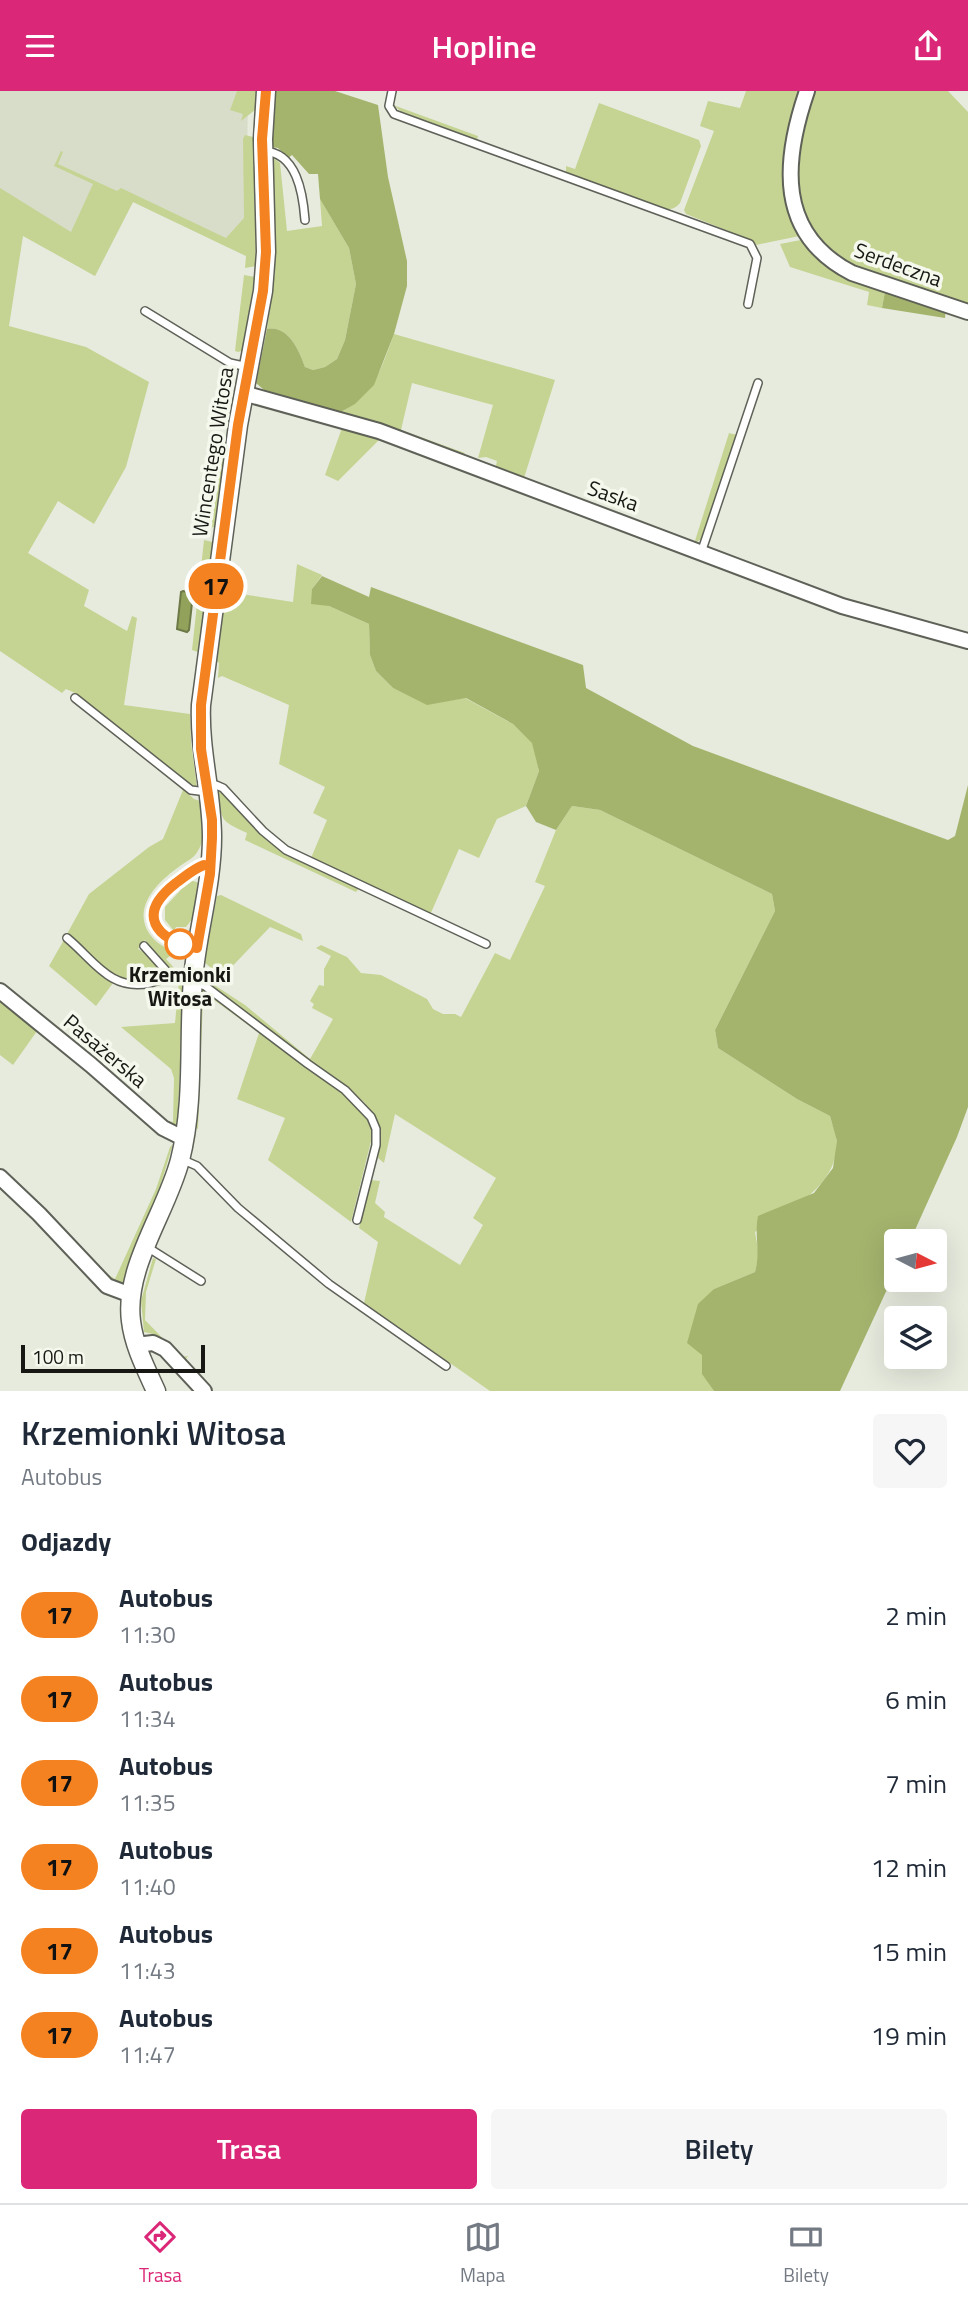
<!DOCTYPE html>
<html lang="pl">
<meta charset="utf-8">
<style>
body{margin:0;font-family:"Titillium Web",sans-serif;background:#f6f6f7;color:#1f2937;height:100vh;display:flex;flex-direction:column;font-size:26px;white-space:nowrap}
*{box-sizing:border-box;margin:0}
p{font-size:23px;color:#747a83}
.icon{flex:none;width:38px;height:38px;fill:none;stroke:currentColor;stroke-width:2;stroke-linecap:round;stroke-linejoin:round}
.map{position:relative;height:1300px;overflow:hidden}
.details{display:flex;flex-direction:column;background:#fff;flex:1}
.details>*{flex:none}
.badge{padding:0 14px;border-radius:23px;font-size:24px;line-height:46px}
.needle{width:46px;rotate:96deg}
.tools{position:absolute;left:884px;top:1138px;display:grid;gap:14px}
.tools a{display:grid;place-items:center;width:63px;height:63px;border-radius:7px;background:#fff;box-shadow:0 7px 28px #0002;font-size:35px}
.scale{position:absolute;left:21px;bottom:18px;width:184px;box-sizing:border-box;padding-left:7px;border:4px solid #171814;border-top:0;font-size:19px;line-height:24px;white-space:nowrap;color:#171814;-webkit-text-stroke:5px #f5f8ec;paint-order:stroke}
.map>.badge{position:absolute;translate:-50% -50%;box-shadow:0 0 0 4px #fff}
h2{padding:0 21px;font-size:26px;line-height:63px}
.round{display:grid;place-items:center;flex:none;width:74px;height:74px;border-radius:7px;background:#f6f6f7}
.overview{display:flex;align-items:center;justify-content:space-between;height:119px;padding:0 21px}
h1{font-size:33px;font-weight:600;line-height:52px}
.button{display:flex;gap:14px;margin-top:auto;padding:14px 21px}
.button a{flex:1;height:80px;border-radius:7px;background:#db2777;color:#fff;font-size:28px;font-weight:600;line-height:80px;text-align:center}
.button a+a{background:#f6f6f7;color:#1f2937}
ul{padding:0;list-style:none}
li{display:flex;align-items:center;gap:21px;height:84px;padding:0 21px}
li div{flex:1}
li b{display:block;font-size:26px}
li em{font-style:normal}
li .badge{min-width:77px;font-weight:700;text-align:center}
header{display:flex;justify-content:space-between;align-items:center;height:91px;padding:0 21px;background:#db2777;color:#fff;font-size:32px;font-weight:600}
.dock{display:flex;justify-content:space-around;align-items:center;height:98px;border-top:2px solid #e0e1e3;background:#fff;font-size:19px;color:#747a83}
.dock a{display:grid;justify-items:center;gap:4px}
.dock .active{color:#db2777}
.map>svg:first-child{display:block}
</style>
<header><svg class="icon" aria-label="menu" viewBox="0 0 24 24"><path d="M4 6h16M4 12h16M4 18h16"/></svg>Hopline<svg class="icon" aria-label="share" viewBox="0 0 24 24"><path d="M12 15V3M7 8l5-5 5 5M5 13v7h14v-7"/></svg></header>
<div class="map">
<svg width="968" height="1300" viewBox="0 0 968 1300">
<rect width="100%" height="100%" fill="#e7ebde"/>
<polygon fill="#d8ddca" points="0,0 248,0 246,165 133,111 95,185 0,130"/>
<g fill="#c5d492">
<polygon points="237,0 257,0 255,19 241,30 243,23 230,19"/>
<polygon points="746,0 804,0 790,50 804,144 756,154 748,148 686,123 684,119 714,40 700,35 708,10 740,17"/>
<polygon points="811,0 948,0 968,21 968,217 836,170 803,130 793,76"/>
<path d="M599,12L699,49L701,55L680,112C674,119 669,119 661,117L566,81V75L575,78Z"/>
<polygon points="393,14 478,45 477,49 402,21"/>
<polygon points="245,44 253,46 256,175 245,177 246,165 133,111 95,185 23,145 9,235 86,256 149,291 126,376 94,433 58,410 28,462 89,499 84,515 127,540 132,525 137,527 124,614 190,623 191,651 197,696 184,689 75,602 66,598 62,602 0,560 0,97 71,141 93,93 54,75 61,60 63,61 58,73 117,100 121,97 226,147 244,127 243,48"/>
<path d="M272,66L280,72L287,140L322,135L320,108L349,157L356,193L345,249L337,268L325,276L313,279L305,276C299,259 288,234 267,238L275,181Z"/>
<polygon points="806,148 886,195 882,217 867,214 869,201 790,176 780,153"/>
<polygon points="244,184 255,186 242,260 238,261 235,260"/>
<path d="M394,243L555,289L523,390L495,379L497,370L486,366L478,367L493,314L412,292L401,339L465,362L461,365L337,323C376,301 379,283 394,243Z"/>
<polygon points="309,323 383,345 338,390 325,384 342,337 306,326 301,328 305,324"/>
<polygon points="729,342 737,344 701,448 694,453"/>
<polygon points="218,362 224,364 215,436 206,437"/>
<polygon points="204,449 213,451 198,561 192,559"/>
<polygon points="297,473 322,484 312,498 329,515 369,533 370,564 376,580 393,597 427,613 465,607 513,633 533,652 539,680 526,715 497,728 479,767 459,758 430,824 311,767 327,729 313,722 325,696 279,673 289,614 222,585 218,587 219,572 216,570 226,492 229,490 228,501 293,511"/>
<path d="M167,683L194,708L200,710C201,724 207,745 199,758C194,768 188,769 180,775C159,790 129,817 152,846C157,853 167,857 174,862L166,868L176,879L182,876L175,880L168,876L145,849L138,858C149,864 164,873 158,886C113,901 96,869 67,843L89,803L149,756L163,748L183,699L165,684Z"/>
<path d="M218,700L225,704L261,742L285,761L428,828L427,830L359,797L356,801L245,749L247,742C219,729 222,730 218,700Z"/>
<path d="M572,715L600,719L772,803L775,820L715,939L718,957L797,1008L830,1025C832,1034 837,1044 837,1052C836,1098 788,1119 755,1141L759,1164L755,1181L714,1198L703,1264V1283L714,1300H490L364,1212L378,1151L359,1137L370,1089L380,1090L375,1112L385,1121L384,1126L460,1174L483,1134L473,1127L496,1087L395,1023L384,1072L378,1067L380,1037L374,1024L364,1011L347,996L309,971L220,902L202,886L245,914L310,968L333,928L312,917L314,913L310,910L319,894L324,895V878L331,865L316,857L321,854L347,866L361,882L381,884L427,908L433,918L443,923H455L461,926L495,862L510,869L545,795L535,791L556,739Z"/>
<polygon points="190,789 199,792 193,827 186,836 176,836 174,840 165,829 165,816"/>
<polygon points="221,804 301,843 303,850 270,836 222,886 204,871 217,805"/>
<polygon points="65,847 91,876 113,892 96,915 49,875"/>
<polygon points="179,887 184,889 178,1021 176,1034 171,1035 159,1028 173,1031 174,987 171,978 121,936 175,932 179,890 157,895 165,890"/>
<polygon points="202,898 239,922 306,976 344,1001 364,1022 372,1035 372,1046 351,1131 268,1069 285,1027 237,1008 259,942 210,906 203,908 198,1038 196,1037"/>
<polygon points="0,904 63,957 63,961 37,940 13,974 0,964"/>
<polygon points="173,1053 157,1106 127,1177 122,1196 112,1193 95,1178 94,1168 95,1175 115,1188 156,1098 170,1056"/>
<polygon points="153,1167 156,1168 146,1201 145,1229 181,1266 188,1265 186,1268 183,1269 153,1243 144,1241 141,1210"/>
</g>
<g fill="#a4b46d">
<path d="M275,0H335L378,14L388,86L407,170V195L394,243L374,294L355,313L337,323L271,305L256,292L267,238C288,234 299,259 305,276L313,279L325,276L337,268L345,249L356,193L349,157L320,108L318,83H309L292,64L288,67L278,57L271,56Z"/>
<polygon points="886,195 946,216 945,227 882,217"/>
<path d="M322,485L369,506L371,496L583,574L586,597L693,655L948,749L955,745L968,694V1016L957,1046L910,1150H896V1179L840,1300H714L702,1283V1264L687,1252L698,1213L714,1198L755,1181C761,1160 754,1146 758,1125L814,1102L833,1077L837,1050L830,1025L797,1008L718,957L715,939L775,820L772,803L600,719L572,715L556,739L536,731L526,715L539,680L532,652L513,633L466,607L427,614L393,597L376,580L370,564L369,533L329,515L311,513L312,498Z"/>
</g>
<polygon fill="#92a25b" stroke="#6d7946" stroke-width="2" points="183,500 193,503 189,539 187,541 177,538 181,501"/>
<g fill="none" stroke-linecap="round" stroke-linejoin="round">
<g stroke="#5e6157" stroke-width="10">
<g id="service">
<polyline points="392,0 389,15 394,23 750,153 757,167 748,213"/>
<path d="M263,60C297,61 303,103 305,129"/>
<polyline points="145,220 230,272 248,276"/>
<polyline points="701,462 758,292"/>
<polyline points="75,607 191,699 207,701"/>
<polyline points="208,695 216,694 223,697 263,740 286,759 486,853"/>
<path d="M67,847C93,868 110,901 150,892C165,888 177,880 193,882"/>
<polyline points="144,855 170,884"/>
<path d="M196,857C151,847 138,822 177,791C188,783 196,774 210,774"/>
<polyline points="193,891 205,895 308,973 345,999 371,1026 376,1038 376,1054 357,1129"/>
<polyline points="181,1068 197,1075 238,1117 329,1193 446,1275"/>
<polyline points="147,1156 201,1190"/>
</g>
</g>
<g stroke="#5e6157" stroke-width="18">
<g id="minor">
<path d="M807,0C783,70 776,143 852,182L968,221"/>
<polyline points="243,302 379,340 842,515 968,550"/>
<polyline points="0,900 91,974 163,1037 185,1048"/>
<polyline points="0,1086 39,1123 107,1195 131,1204"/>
<polyline points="136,1254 153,1252 165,1258 204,1300"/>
</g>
</g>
<g stroke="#5e6157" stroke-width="21">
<path id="tertiary" d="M156,1300C146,1278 134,1255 131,1230C124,1176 167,1120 180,1069C195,1010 188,949 193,888C197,841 212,794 212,746C212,702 199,659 201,614L238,334L263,200L266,161L263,48L266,0"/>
</g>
<use href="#service" stroke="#fff" stroke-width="7"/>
<use href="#minor" stroke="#fff" stroke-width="14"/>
<use href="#tertiary" stroke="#fff" stroke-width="18"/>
</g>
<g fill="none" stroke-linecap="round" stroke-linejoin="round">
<g stroke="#fff" stroke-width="16">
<path id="line" d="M204,774C193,778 186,785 176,792C136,823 154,848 197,857L210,783L212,747V729L201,658V614L238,334L263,200L266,161L262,48L266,0"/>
</g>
<use href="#line" stroke="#f58220" stroke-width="10"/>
</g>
<circle fill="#fff" stroke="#f58220" stroke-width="3.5" cx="180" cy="853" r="14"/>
<g text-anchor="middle" stroke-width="7" stroke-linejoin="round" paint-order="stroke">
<g font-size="21" fill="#171814" stroke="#f5f8ec">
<text transform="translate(898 174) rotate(20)" y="7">Serdeczna</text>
<text transform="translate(213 361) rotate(-81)" y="7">Wincentego Witosa</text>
<text transform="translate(613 405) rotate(20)" y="7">Saska</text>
<text transform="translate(105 960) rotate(40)" y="7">Pasażerska</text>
</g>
<g font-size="21" font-weight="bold" fill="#171814" stroke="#f5f8ec">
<text x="180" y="891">Krzemionki<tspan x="180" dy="24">Witosa</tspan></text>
</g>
</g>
</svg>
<div class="tools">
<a><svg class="needle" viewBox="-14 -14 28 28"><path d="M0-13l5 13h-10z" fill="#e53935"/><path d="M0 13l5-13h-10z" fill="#747a83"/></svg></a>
<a><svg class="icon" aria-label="layers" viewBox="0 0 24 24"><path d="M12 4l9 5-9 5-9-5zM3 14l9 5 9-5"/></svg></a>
</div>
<div class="scale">100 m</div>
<b class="badge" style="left:216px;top:495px;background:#f58220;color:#111">17</b>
</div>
<section class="details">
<div class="overview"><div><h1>Krzemionki Witosa</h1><p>Autobus</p></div><a class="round"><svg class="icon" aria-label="heart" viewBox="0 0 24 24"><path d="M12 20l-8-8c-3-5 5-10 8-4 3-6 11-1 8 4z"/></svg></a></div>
<h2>Odjazdy</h2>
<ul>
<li><span class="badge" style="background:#f58220;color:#111">17</span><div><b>Autobus</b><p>11:30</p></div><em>2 min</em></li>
<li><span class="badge" style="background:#f58220;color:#111">17</span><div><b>Autobus</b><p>11:34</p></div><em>6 min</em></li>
<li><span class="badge" style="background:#f58220;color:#111">17</span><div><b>Autobus</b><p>11:35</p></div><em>7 min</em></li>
<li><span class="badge" style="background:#f58220;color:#111">17</span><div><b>Autobus</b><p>11:40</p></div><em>12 min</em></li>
<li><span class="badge" style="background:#f58220;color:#111">17</span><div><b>Autobus</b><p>11:43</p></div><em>15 min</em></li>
<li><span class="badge" style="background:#f58220;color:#111">17</span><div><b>Autobus</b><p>11:47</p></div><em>19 min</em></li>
</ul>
<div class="button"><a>Trasa</a><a>Bilety</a></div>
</section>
<nav class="dock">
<a class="active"><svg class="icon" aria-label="directions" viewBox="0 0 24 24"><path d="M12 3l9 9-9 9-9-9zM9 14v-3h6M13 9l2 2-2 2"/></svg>Trasa</a>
<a><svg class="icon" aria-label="map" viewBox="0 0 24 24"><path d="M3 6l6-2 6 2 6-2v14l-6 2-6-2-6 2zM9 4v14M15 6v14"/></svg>Mapa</a>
<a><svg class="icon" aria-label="tickets" viewBox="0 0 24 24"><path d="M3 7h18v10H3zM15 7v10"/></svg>Bilety</a>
</nav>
